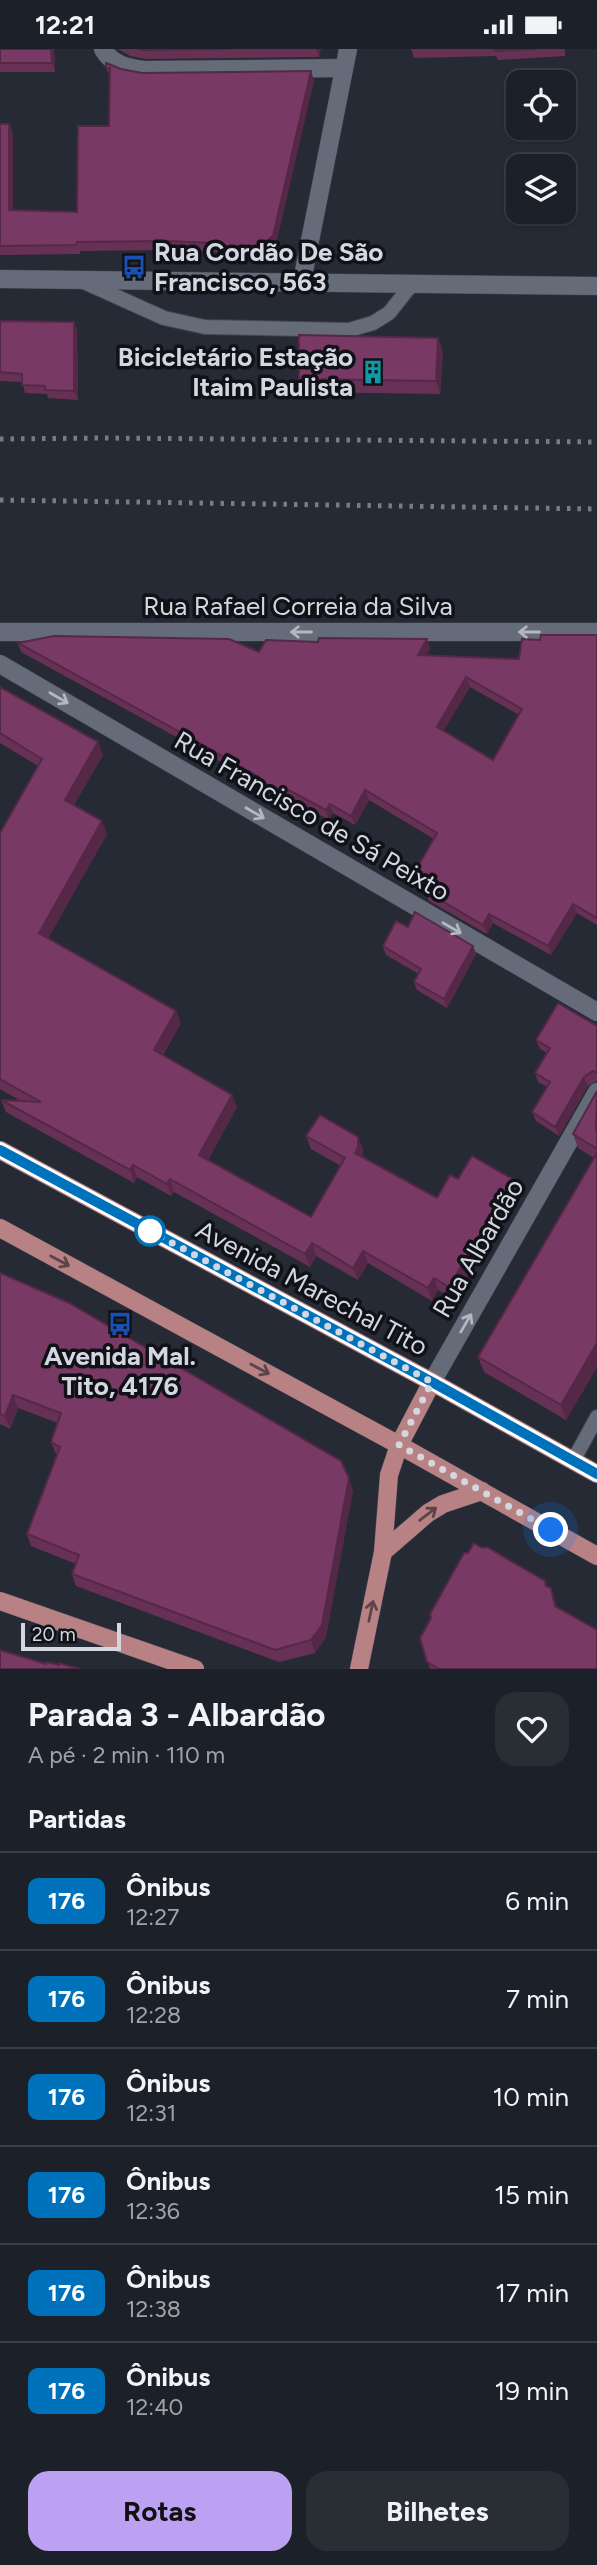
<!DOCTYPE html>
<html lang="pt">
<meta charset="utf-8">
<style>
body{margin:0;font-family:Figtree,sans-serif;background:#292d34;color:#f1f3f6;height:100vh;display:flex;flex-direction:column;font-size:26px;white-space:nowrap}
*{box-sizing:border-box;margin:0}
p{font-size:23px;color:#a0a3a8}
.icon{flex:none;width:38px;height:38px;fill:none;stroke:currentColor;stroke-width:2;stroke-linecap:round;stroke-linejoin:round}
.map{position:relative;height:1620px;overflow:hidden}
.details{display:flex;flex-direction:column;background:#1c2028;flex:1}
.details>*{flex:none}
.badge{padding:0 14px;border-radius:10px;font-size:24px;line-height:46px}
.fabs{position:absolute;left:506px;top:21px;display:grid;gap:14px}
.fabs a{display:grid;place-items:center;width:70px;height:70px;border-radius:14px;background:#1c2028;box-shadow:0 2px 5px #0004,0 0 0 2px #3a3e45;font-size:35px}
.scale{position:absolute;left:21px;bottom:18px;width:100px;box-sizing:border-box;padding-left:7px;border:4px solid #d4d7df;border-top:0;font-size:19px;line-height:24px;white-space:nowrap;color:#d4d7df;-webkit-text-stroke:5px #101218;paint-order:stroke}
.you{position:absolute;width:35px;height:35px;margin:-18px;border:5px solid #fff;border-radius:50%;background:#1a73e8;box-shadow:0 0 0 10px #1a73e833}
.map>.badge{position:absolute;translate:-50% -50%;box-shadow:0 0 0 4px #fff}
h2{padding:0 28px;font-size:26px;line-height:63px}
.round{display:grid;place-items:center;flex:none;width:74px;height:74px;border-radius:21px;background:#292d34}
.headline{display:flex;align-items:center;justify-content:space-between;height:119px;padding:0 28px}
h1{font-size:33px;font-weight:700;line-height:52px}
.cta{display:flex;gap:14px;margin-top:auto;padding:14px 28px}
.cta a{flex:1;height:80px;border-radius:21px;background:#bca0f2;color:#111;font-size:28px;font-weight:700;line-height:80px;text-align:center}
.cta a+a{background:#292d34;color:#f1f3f6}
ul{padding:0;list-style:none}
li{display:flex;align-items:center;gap:21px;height:98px;padding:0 28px;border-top:2px solid #3a3e45}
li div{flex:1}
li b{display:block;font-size:26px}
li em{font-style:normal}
li .badge{min-width:77px;font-weight:700;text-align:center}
.status{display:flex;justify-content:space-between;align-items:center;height:49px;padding:0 35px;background:#1c2028;direction:ltr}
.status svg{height:19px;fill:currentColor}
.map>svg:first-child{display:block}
</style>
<div class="status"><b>12:21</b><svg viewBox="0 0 49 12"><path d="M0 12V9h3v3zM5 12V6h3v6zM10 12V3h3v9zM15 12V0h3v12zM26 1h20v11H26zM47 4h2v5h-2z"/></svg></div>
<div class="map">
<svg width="597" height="1620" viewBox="0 0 597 1620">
<rect width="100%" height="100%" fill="#252a35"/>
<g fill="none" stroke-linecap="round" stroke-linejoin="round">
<g stroke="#41454f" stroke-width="16">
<g id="service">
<polyline points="84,233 164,269 205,278 349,281 373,274 389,264 413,234"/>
<polyline points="573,1412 597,1368"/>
</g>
</g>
<g stroke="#41454f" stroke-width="19">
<g id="minor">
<path d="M103,0C112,16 128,19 145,21L343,19"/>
<polyline points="302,232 348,0"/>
<polyline points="0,583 597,583"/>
<polyline points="0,615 597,963"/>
<polyline points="432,1333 597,1043"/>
</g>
</g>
<g stroke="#41454f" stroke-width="19">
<polyline id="tertiary" points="0,230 597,237"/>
</g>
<g stroke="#41454f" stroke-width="19">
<g id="primary">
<polyline points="0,1101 432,1333 597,1425"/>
<polyline points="0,1179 399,1396 597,1507"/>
<polyline points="383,1503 428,1464 443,1455 482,1442"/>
<polyline points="0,1552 195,1620"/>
<polyline points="359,1620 383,1503 389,1426 399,1396 432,1333"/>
</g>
</g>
<use href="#service" stroke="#656b78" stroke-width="14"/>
<use href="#minor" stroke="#656b78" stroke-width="18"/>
<use href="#tertiary" stroke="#656b78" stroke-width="18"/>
<use href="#primary" stroke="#b88285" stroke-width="18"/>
<g stroke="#787c85" stroke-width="5" stroke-dasharray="3.5 7" stroke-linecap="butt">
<polyline points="0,390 102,389 597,393"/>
<polyline points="0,451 597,460"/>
</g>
</g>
<g fill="#673156" fill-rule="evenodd">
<polygon points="0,0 54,0 55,23 0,23"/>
<polygon points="118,0 321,0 319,8 146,10 130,7"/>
<polygon points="411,0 565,0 565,7 498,11 496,7 414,9"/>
<polygon points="106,19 142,24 314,31 276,195 262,206 223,206 217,203 170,201 80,202 80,205 0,206 0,75 9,75 13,84 13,161 77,163 109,77 110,27"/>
<polygon points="0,272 74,273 77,282 78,351 48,349 47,345 25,344 22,333 0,332"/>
<polygon points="438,289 443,303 440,345 304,343 299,330"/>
<path d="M597,586V876L577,864L551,906L493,874L487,885L429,852L425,842L428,836L420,831L416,821L434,790L369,751L355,776L333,764L329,771L287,747L284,753L261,740L259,735L202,702L21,603L18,594L259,603L318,593L427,590L430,599L426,606L519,610L540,591ZM470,638L519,666L493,711L443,682Z"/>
<polygon points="0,638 103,706 74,756 107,785 48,889 181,974 163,1006 237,1058 208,1111 311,1168 341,1117 311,1100 306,1087 363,1100 363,1108 437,1149 458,1130 516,1132 521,1144 489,1200 484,1197 454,1251 438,1241 432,1252 368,1214 358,1231 316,1207 310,1218 174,1143 171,1147 137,1128 134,1134 6,1063 1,1051 21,1052 0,1040 0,784 38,717 0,694"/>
<polygon points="408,878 473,897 476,905 447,959 417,941 414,933 419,925 386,906 383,897"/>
<polygon points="597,977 597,1032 588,1037 559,1087 536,1072 532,1063 547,1038 538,1033 535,1024 547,1004 540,1000 536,991"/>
<polygon points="597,1042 597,1318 566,1371 484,1323 478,1308 594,1109 578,1099 573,1085"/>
<polygon points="0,1224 353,1441 326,1588 315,1604 279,1613 76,1537 72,1525 76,1515 31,1497 27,1485 57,1406 56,1405 51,1393 58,1374 18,1359 10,1380 0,1375"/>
<polygon points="547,1537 551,1539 557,1558 597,1620 430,1620 420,1589"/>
</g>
<g fill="#542846">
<polygon points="51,0 54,0 55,23 52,14"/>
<polygon points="316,0 321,0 319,8"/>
<polygon points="311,22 314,31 276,195 262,206 258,197"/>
<polygon points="9,75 13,84 13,170 9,161"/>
<polygon points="74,273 77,282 78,351 74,342"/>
<polygon points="438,289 443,303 440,345 436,332"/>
<polygon points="427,590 430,599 421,615 418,606"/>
<polygon points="466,628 470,638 440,688 437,678"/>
<polygon points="98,693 103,706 69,764 65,751"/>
<polygon points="283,738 287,747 284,753 280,743"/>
<polygon points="365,741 369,751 355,776 351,767"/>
<polygon points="330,755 333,764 329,771 326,761"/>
<polygon points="102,772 107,785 44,897 39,884"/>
<polygon points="573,855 577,864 551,906 548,897"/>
<polygon points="489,865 493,874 487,885 483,876"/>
<polygon points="473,897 476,905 447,959 444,950"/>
<polygon points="176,962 181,974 158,1013 154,1001"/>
<polygon points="584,1028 588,1037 559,1087 555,1078"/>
<polygon points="232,1046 237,1058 203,1119 199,1106"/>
<polygon points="358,1088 363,1100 363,1111 355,1104"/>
<polygon points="133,1116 137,1128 134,1134 130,1121"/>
<polygon points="170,1130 174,1143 171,1147 167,1135"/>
<polygon points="516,1132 521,1144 489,1200 484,1187"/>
<polygon points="480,1185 484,1197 454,1251 449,1238"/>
<polygon points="312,1194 316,1207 310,1218 305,1205"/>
<polygon points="363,1202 368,1214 358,1231 353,1219"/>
<polygon points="434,1229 438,1241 432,1252 428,1239"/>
<polygon points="597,1294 597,1318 566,1371 561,1356"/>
<polygon points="13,1346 18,1359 10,1380 5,1367"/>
<polygon points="349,1429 353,1441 326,1588 315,1604 311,1591"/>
</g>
<g fill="#783964" stroke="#542846" stroke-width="2" fill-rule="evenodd">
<polygon points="0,0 51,0 52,14 0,14"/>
<polygon points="138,0 231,0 142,1"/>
<polygon points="494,0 537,0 495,2"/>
<polygon points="106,14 121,20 142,24 311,22 273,187 258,197 220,197 213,194 167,192 77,193 76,196 0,197 0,75 9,75 9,161 77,163 78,77 109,77 110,19 106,19"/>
<polygon points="0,272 74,273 74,342 45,341 45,337 22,336 22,325 0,323"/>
<polygon points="299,286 438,289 436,332 299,330"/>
<path d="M541,586H597V869L573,855L548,897L489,865L483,876L425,842L431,830L416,821L437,784L365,741L351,767L330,755L326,761L283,738L280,743L257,730L259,728L198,693L18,594L54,587L229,590L259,603L266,591L318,593L319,589L427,590L418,606L519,610L522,590L540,591ZM466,628L522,660L493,711L437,678Z"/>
<polygon points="0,638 98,693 65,751 102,772 39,884 176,962 154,1001 232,1046 199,1106 311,1168 345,1109 306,1087 320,1066 358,1088 358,1098 355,1104 437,1149 450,1126 458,1130 472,1107 516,1132 484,1187 480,1185 449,1238 434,1229 428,1239 363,1202 353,1219 312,1194 305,1205 170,1130 167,1135 133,1116 130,1121 1,1051 41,1053 0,1030 0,784 42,710 0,684"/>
<polygon points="415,863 473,897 444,950 414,933 421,920 383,897 396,872 408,878"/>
<polygon points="558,954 597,977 597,1024 593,1022 584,1028 555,1078 532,1063 550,1033 535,1024 550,999 536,991"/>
<polygon points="597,1042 596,1083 597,1081 597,1100 573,1085"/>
<polygon points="597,1104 597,1294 561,1356 478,1308"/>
<polygon points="0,1224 69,1254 341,1412 349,1429 322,1576 311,1591 275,1601 72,1525 79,1506 27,1485 60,1398 51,1393 61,1364 13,1346 5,1367 0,1365"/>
<polygon points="474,1494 482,1499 487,1498 545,1532 546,1537 551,1539 555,1557 597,1581 597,1620 439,1620 427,1613 420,1589 431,1569 430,1565 464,1504 468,1504"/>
<polygon points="0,1601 46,1615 47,1613 59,1616 59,1614 80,1620 0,1620"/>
</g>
<defs><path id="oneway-shaft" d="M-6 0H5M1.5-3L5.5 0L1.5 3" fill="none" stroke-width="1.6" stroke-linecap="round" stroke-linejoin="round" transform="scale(1.75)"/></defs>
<g stroke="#b3b7c0">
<use href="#oneway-shaft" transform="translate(301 583) rotate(180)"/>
<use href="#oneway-shaft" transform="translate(529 583) rotate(180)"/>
<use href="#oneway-shaft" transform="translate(59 649) rotate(30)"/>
<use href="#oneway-shaft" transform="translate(255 764) rotate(30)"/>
<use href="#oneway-shaft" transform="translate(452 879) rotate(30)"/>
<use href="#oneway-shaft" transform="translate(466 1274) rotate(-60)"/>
</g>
<g stroke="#5c4449">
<use href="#oneway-shaft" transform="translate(60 1212) rotate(28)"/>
<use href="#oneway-shaft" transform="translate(260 1320) rotate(28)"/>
<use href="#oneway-shaft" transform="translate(428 1465) rotate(-37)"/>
<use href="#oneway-shaft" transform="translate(371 1562) rotate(-78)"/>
</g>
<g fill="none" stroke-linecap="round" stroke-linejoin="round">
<g stroke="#fff" stroke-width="16">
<polyline id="line" points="0,1101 432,1333 597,1425"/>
</g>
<use href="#line" stroke="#0072bc" stroke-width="10"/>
<polyline stroke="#d4d7df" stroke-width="7" stroke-dasharray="0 12.6" points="150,1182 432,1333 399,1396 551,1481"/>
</g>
<defs>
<g id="bus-bare" transform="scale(1.89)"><path d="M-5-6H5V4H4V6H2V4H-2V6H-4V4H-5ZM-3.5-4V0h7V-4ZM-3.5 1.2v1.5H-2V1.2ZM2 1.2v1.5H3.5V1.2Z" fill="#1a4fb4" stroke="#101218" stroke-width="2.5" paint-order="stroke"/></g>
<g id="building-bare" transform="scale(1.89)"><path d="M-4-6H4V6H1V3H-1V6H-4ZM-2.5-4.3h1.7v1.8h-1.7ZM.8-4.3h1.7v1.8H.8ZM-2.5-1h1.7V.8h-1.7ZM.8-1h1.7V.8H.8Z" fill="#0f9aa8" stroke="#101218" stroke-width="2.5" paint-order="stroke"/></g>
</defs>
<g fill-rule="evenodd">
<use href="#bus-bare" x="134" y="218"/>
<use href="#building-bare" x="373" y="323"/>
<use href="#bus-bare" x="120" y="1275"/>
</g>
<circle fill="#fff" stroke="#0072bc" stroke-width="3.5" cx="150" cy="1182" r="14"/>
<g text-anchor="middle" stroke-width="7" stroke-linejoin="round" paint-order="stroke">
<g font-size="26" font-weight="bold" fill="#d4d7df" stroke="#101218" text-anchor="start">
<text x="154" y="212">Rua Cordão De São<tspan x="154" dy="30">Francisco, 563</tspan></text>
<text x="353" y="317" text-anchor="end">Bicicletário Estação<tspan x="353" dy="30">Itaim Paulista</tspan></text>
<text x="120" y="1316" text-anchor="middle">Avenida Mal.<tspan x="120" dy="30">Tito, 4176</tspan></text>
</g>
<g font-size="26" fill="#d4d7df" stroke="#101218">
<text x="298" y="566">Rua Rafael Correia da Silva</text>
<text transform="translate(312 767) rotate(30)" y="9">Rua Francisco de Sá Peixto</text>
<text transform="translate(478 1199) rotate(-60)" y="9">Rua Albardão</text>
<text transform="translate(312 1239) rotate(28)" y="9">Avenida Marechal Tito</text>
</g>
</g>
</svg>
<div class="fabs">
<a><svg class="icon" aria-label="locate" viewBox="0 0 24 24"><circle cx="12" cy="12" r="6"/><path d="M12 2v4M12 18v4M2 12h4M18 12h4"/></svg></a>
<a><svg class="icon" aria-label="layers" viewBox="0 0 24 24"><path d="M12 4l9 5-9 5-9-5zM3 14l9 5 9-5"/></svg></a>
</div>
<div class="scale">20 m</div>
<div class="you" style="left:551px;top:1481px"></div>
</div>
<section class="details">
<div class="headline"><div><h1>Parada 3 - Albardão</h1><p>A pé · 2 min · 110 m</p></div><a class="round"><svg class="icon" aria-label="heart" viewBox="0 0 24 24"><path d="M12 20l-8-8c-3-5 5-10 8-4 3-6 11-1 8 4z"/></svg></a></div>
<h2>Partidas</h2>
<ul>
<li><span class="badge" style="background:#0072bc;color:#fff">176</span><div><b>Ônibus</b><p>12:27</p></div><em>6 min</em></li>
<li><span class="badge" style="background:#0072bc;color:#fff">176</span><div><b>Ônibus</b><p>12:28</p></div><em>7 min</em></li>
<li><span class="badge" style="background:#0072bc;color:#fff">176</span><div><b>Ônibus</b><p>12:31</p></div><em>10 min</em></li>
<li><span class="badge" style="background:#0072bc;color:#fff">176</span><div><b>Ônibus</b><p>12:36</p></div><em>15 min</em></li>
<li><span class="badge" style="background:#0072bc;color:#fff">176</span><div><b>Ônibus</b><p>12:38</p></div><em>17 min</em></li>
<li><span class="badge" style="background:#0072bc;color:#fff">176</span><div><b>Ônibus</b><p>12:40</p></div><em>19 min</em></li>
</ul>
<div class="cta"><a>Rotas</a><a>Bilhetes</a></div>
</section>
